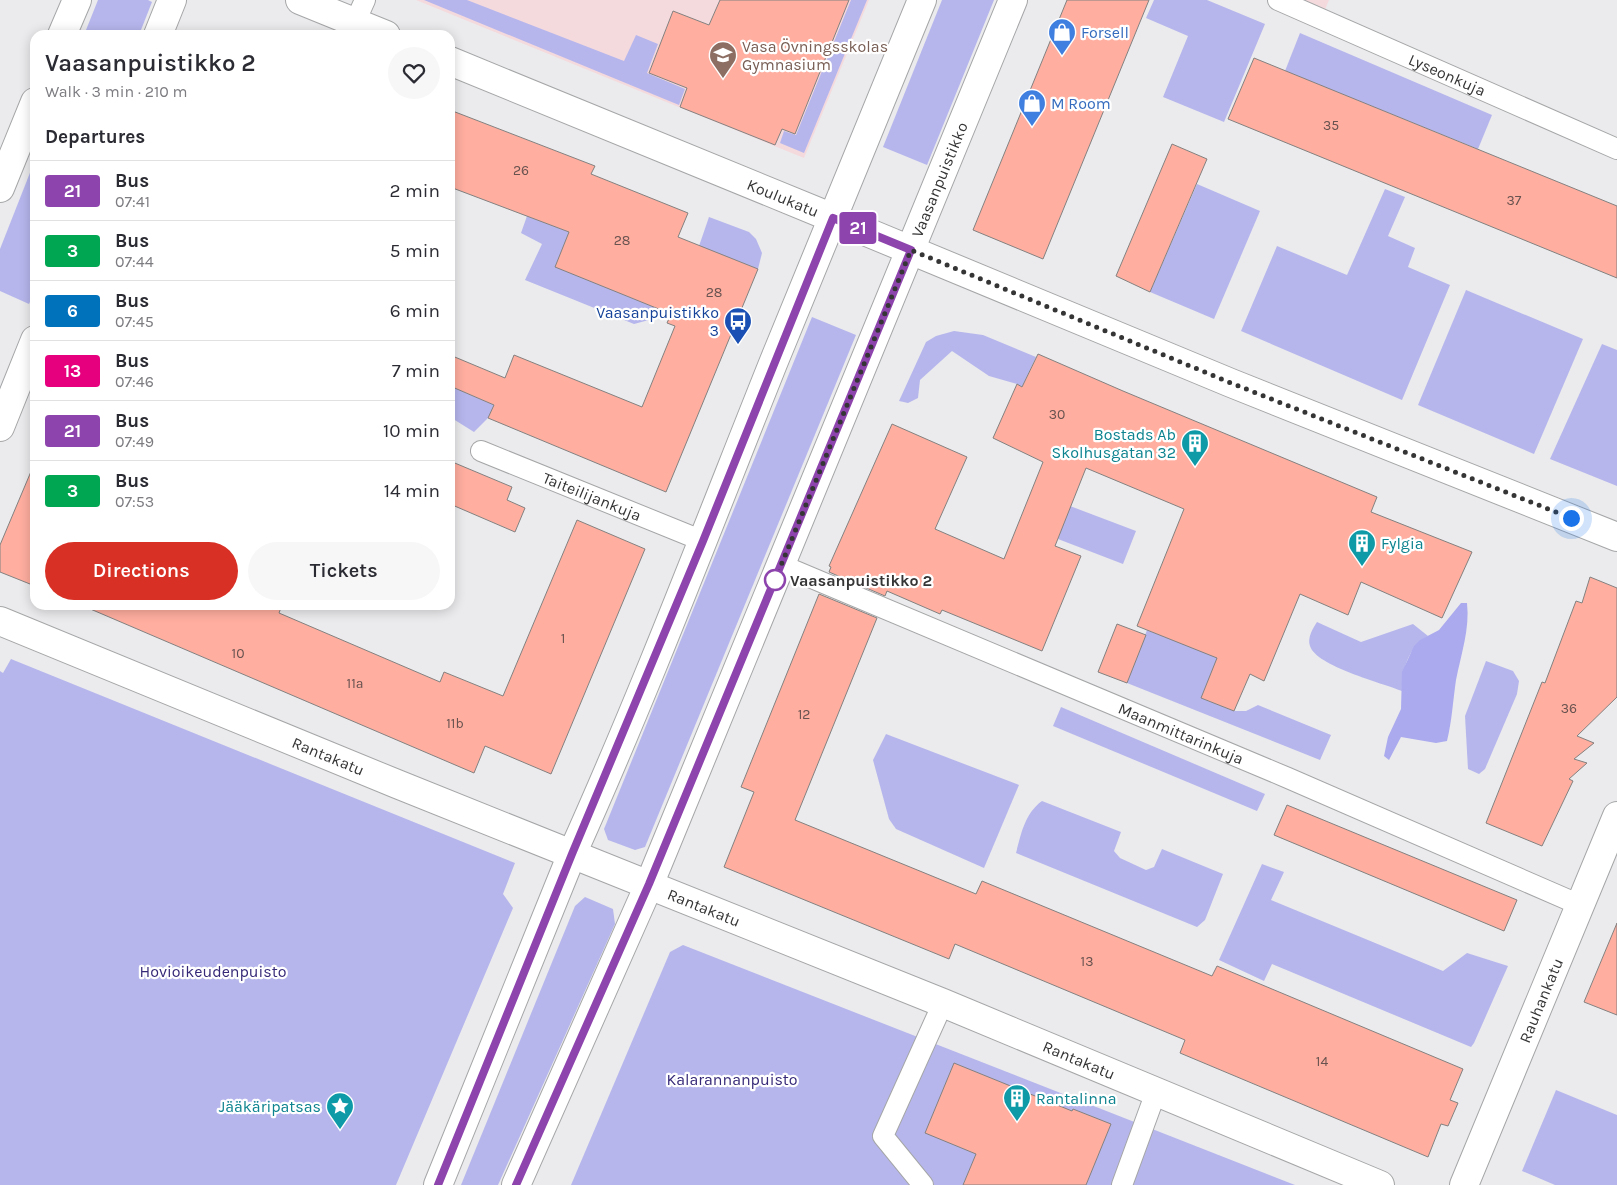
<!DOCTYPE html>
<meta charset="utf-8">
<style>
body{margin:0;font-family:Karla,sans-serif;background:#f7f7f7;color:#2b2b33;height:100vh;display:flex;flex-direction:column;font-size:19px;white-space:nowrap}
*{box-sizing:border-box;margin:0}
p{font-size:16px;color:#7c7c81}
.icon{flex:none;width:28px;height:28px;fill:none;stroke:currentColor;stroke-width:2;stroke-linecap:round;stroke-linejoin:round}
.map{position:relative;flex:1;overflow:hidden}
.details{position:absolute;left:30px;top:30px;width:425px;height:580px;display:flex;flex-direction:column;background:#fff;border-radius:15px;box-shadow:0 2px 12px #0003}
.details>*{flex:none}
.badge{padding:0 10px;border-radius:4px;font-size:18px;line-height:32px}
.you{position:absolute;width:25px;height:25px;margin:-12px;border:4px solid #fff;border-radius:50%;background:#1a73e8;box-shadow:0 0 0 8px #1a73e833}
.map>.badge{position:absolute;translate:-50% -50%;box-shadow:0 0 0 2px #fff}
h2{padding:0 15px;font-size:19px;line-height:45px}
.round{display:grid;place-items:center;flex:none;width:52px;height:52px;border-radius:26px;background:#f7f7f7}
.headline{display:flex;align-items:center;justify-content:space-between;height:85px;padding:0 15px}
h1{font-size:24px;font-weight:600;line-height:38px}
.action{display:flex;gap:10px;margin-top:auto;padding:10px 15px}
.action a{flex:1;height:58px;border-radius:30px;background:#d93025;color:#fff;font-size:20px;font-weight:600;line-height:58px;text-align:center}
.action a+a{background:#f7f7f7;color:#2b2b33}
ul{padding:0;list-style:none}
li{display:flex;align-items:center;gap:15px;height:60px;padding:0 15px;border-top:1px solid #e1e1e2}
li div{flex:1}
li b{display:block;font-size:19px}
li em{font-style:normal}
li .badge{min-width:55px;font-weight:700;text-align:center}
.map>svg:first-child{display:block}
</style>
<div class="map">
<svg width="1617" height="1185" viewBox="0 0 1617 1185">
<rect width="100%" height="100%" fill="#ebebed"/>
<g fill="#f4dadd">
<polygon points="416,0 869,0 804,158"/>
<polygon points="1278,0 1329,0 1321,19"/>
</g>
<g fill="#b6b6ed">
<polygon points="98,0 148,0 152,2 139,35 84,35"/>
<polygon points="424,0 467,0 624,61 636,35 658,44 647,73 685,89 679,105"/>
<polygon points="851,0 867,0 804,153 780,143 784,131 796,135"/>
<polygon points="942,0 994,0 927,165 883,147"/>
<polygon points="1154,0 1207,0 1265,24 1224,122 1163,97 1188,36 1146,18"/>
<polygon points="1300,33 1492,115 1478,149 1285,71"/>
<polygon points="35,160 35,290 29,304 0,291 0,249"/>
<polygon points="1197,184 1260,211 1214,319 1150,292"/>
<polygon points="1385,189 1405,197 1388,236 1415,248 1408,267 1450,285 1402,400 1241,331 1277,246 1347,275"/>
<polygon points="527,216 569,232 556,267 671,314 634,324 525,280 542,244 521,233"/>
<polygon points="709,217 749,232 756,239 762,253 758,269 699,246"/>
<polygon points="1466,290 1583,339 1534,454 1418,405"/>
<polygon points="812,317 856,335 645,847 635,850 608,840 604,829"/>
<polygon points="954,331 983,335 1036,357 1022,387 1017,384 989,376 952,351 920,380 918,398 908,403 899,401 926,342 936,336"/>
<polygon points="1602,344 1617,350 1617,486 1550,459"/>
<polygon points="450,386 494,405 488,418 474,432 450,417"/>
<polygon points="1070,506 1136,531 1123,564 1058,539"/>
<polygon points="1267,544 1201,698 1234,711 1246,711 1258,705 1331,735 1320,760 1127,683 1147,630 1196,649"/>
<path d="M1317,622L1361,642L1413,624L1428,636C1408,647 1402,670 1402,691C1382,683 1316,666 1310,646C1307,638 1313,628 1317,622Z"/>
<polygon points="11,659 515,863 503,894 513,908 396,1185 0,1185 0,671 3,673"/>
<polygon points="1486,661 1513,671 1519,681 1517,694 1485,769 1479,774 1468,769 1465,716"/>
<polygon points="1061,707 1265,794 1257,811 1053,726"/>
<polygon points="886,734 1019,785 984,868 896,829 889,819 873,760"/>
<path d="M1042,801L1121,832L1114,851L1120,858L1146,870L1154,867L1162,849L1223,874L1205,920L1197,927L1016,853C1021,834 1025,813 1042,801Z"/>
<polygon points="1262,864 1284,872 1271,900 1443,971 1467,953 1508,966 1474,1043 1471,1047 1272,964 1264,981 1219,960"/>
<polygon points="585,897 613,909 615,924 498,1185 461,1185 575,906"/>
<polygon points="683,945 1295,1185 571,1185 670,952"/>
<polygon points="1556,1090 1617,1115 1617,1185 1555,1185 1522,1171"/>
</g>
<path fill="#abaaef" d="M1461,603H1467C1470,629 1461,654 1456,680C1453,700 1452,721 1447,741L1436,743L1401,737L1389,760L1384,756L1388,737L1401,709L1402,672L1414,646L1420,640L1439,630Z"/>
<g fill="#ffae9f" stroke="#838180">
<polygon points="720,0 849,0 795,134 782,129 775,145 680,107 687,88 649,73 673,11 709,25"/>
<polygon points="1067,0 1149,0 1043,259 973,230"/>
<polygon points="1254,58 1617,206 1617,278 1228,119"/>
<polygon points="450,110 595,166 591,174 688,213 678,237 758,269 666,492 488,418 494,405 450,386 450,355 505,378 514,355 642,407 675,326 667,323 671,314 555,267 569,232 450,187"/>
<polygon points="1172,144 1207,159 1150,292 1116,276"/>
<polygon points="1038,354 1123,391 1377,497 1371,512 1472,552 1442,618 1361,582 1348,615 1300,594 1264,681 1250,674 1234,711 1201,698 1217,658 1137,626 1184,509 1086,468 1055,546 1081,556 1042,651 942,610 940,614 887,591 885,596 829,572 831,567 829,566 892,424 967,457 935,529 1004,559 1043,462 993,438 1017,384 1022,387"/>
<polygon points="450,461 512,487 507,500 525,508 515,532 450,504"/>
<polygon points="35,462 35,586 0,572 0,545"/>
<polygon points="577,520 645,549 551,774 485,746 474,773 81,605 282,605 279,613 440,682 444,672 503,696"/>
<polygon points="1590,577 1617,588 1617,697 1577,736 1594,743 1574,759 1587,763 1569,779 1573,781 1542,846 1486,823 1542,682 1545,683 1576,601 1582,603"/>
<polygon points="819,594 877,618 795,820 976,894 982,881 1212,976 1217,966 1463,1069 1450,1100 1458,1103 1448,1126 1441,1124 1428,1157 1180,1053 1185,1040 955,944 949,959 724,867 754,792 741,787"/>
<polygon points="1117,624 1146,635 1127,683 1098,672"/>
<polygon points="1287,805 1517,900 1504,931 1274,835"/>
<polygon points="1617,923 1617,1015 1584,1002"/>
<polygon points="954,1063 1072,1111 1073,1109 1111,1124 1086,1185 963,1185 976,1154 925,1133"/>
</g>
<g fill="none" stroke-linecap="round" stroke-linejoin="round">
<g stroke="#a5a6a7" stroke-width="22">
<g id="service">
<path id="s1" d="M1278,0L1617,149"/>
<polyline points="355,22 365,0"/>
<path id="s2" d="M481,451L703,541"/>
<path id="s3" d="M781,565L1288,778L1580,905"/>
<polyline points="923,1185 883,1136 943,1003"/>
<polyline points="1122,1185 1156,1092"/>
</g>
</g>
<g stroke="#a5a6a7" stroke-width="30">
<g id="minor">
<polyline points="62,35 77,0"/>
<polyline points="158,35 172,0"/>
<polyline points="0,188 35,102"/>
<polyline points="0,427 35,340"/>
<path id="s4" d="M0,621L397,784L943,1003L1380,1185"/>
</g>
</g>
<g stroke="#a5a6a7" stroke-width="30">
<g id="tertiary">
<path id="s5" d="M1464,1185L1617,816"/>
</g>
</g>
<g stroke="#a5a6a7" stroke-width="30">
<g id="secondary">
<polyline points="300,0 386,35"/>
<path id="s6" d="M450,61L833,218"/>
</g>
</g>
<g stroke="#a5a6a7" stroke-width="30">
<g id="primary">
<polyline points="833,218 1231,383 1617,537"/>
<path d="M438,1185L572,854C645,692 708,526 774,361C823,240 873,120 922,0"/>
<path id="s7" d="M516,1185L649,885L1013,0"/>
</g>
</g>
<use href="#service" stroke="#fff" stroke-width="20"/>
<use href="#minor" stroke="#fff" stroke-width="28"/>
<use href="#tertiary" stroke="#fff" stroke-width="28"/>
<use href="#secondary" stroke="#fff" stroke-width="28"/>
<use href="#primary" stroke="#fff" stroke-width="28"/>
</g>
<g fill="none" stroke-linecap="round" stroke-linejoin="round">
<g stroke="#fff" stroke-width="11">
<polyline id="line" points="438,1185 572,854 703,541 833,218 911,250 649,884 516,1185"/>
</g>
<use href="#line" stroke="#8e44ad" stroke-width="8"/>
<polyline stroke="#353536" stroke-width="5" stroke-dasharray="0 9" points="775,580 911,250 1231,383 1571,518"/>
</g>
<defs>
<g id="shop-pin" transform="scale(1.4375)"><path d="M0 17L-7.5 6A9.5 9.5 0 1 1 7.5 6Z" fill="#3f7fe0" stroke="#fff"/><path d="M-5-2.5h2.3a2.7 3.5 0 0 1 5.4 0H5L5.5 6h-11ZM-1.5-2.5h3a1.5 2.3 0 0 0-3 0Z" fill="#fff"/></g>
<g id="school-pin" transform="scale(1.4375)"><path d="M0 17L-7.5 6A9.5 9.5 0 1 1 7.5 6Z" fill="#8d6e63" stroke="#fff"/><path d="M0-5L7-2L0 1L-7-2ZM-4 1L0 2.5L4 1V4Q0 6-4 4Z" fill="#fff"/></g>
<g id="bus-pin" transform="scale(1.4375)"><path d="M0 17L-7.5 6A9.5 9.5 0 1 1 7.5 6Z" fill="#1a4fb4" stroke="#fff"/><path d="M-5-6H5V4H4V6H2V4H-2V6H-4V4H-5ZM-3.5-4V0h7V-4ZM-3.5 1.2v1.5H-2V1.2ZM2 1.2v1.5H3.5V1.2Z" fill="#fff"/></g>
<g id="building-pin" transform="scale(1.4375)"><path d="M0 17L-7.5 6A9.5 9.5 0 1 1 7.5 6Z" fill="#0f9aa8" stroke="#fff"/><path d="M-4-6H4V6H1V3H-1V6H-4ZM-2.5-4.3h1.7v1.8h-1.7ZM.8-4.3h1.7v1.8H.8ZM-2.5-1h1.7V.8h-1.7ZM.8-1h1.7V.8H.8Z" fill="#fff"/></g>
<g id="sight-pin" transform="scale(1.4375)"><path d="M0 17L-7.5 6A9.5 9.5 0 1 1 7.5 6Z" fill="#0f9aa8" stroke="#fff"/><path d="M0-6L1.8-2.2L6-1.7L2.9 1.2L3.7 5.4L0 3.3L-3.7 5.4L-2.9 1.2L-6-1.7L-1.8-2.2Z" fill="#fff"/></g>
</defs>
<g fill-rule="evenodd">
<use href="#shop-pin" x="1062" y="32"/>
<use href="#school-pin" x="723" y="55"/>
<use href="#shop-pin" x="1032" y="103"/>
<use href="#bus-pin" x="738" y="321"/>
<use href="#building-pin" x="1195" y="443"/>
<use href="#building-pin" x="1362" y="543"/>
<use href="#building-pin" x="1017" y="1098"/>
<use href="#sight-pin" x="340" y="1106"/>
</g>
<circle fill="#fff" stroke="#8e44ad" stroke-width="2.5" cx="775" cy="580" r="10"/>
<g text-anchor="middle" stroke-width="4.5" stroke-linejoin="round" paint-order="stroke">
<g font-size="14" fill="#685350">
<text x="1331" y="130">35</text>
<text x="521" y="175">26</text>
<text x="1514" y="205">37</text>
<text x="622" y="245">28</text>
<text x="714" y="297">28</text>
<text x="1057" y="419">30</text>
<text x="563" y="643">1</text>
<text x="238" y="658">10</text>
<text x="355" y="688">11a</text>
<text x="1569" y="713">36</text>
<text x="804" y="719">12</text>
<text x="455" y="728">11b</text>
<text x="1087" y="966">13</text>
<text x="1322" y="1066">14</text>
</g>
<g font-size="16" fill="#366cbe" stroke="#fff" text-anchor="start">
<text x="1081" y="38">Forsell</text>
<text x="1051" y="109">M Room</text>
</g>
<g font-size="16" fill="#785e54" stroke="#fff" text-anchor="start">
<text x="742" y="52">Vasa Övningsskolas<tspan x="742" dy="18">Gymnasium</tspan></text>
</g>
<g font-size="16" fill="#353536" stroke="#fff">
<text dy="6" stroke="none"><textPath href="#s1" startOffset="185">Lyseonkuja</textPath></text>
<text dy="6" stroke="none"><textPath href="#s7" startOffset="1091">Vaasanpuistikko</textPath></text>
<text dy="6" stroke="none"><textPath href="#s6" startOffset="360">Koulukatu</textPath></text>
<text dy="6" stroke="none"><textPath href="#s2" startOffset="120">Taiteilijankuja</textPath></text>
<text dy="6" stroke="none"><textPath href="#s3" startOffset="434">Maanmittarinkuja</textPath></text>
<text dy="6" stroke="none"><textPath href="#s4" startOffset="355">Rantakatu</textPath></text>
<text dy="6" stroke="none"><textPath href="#s4" startOffset="760">Rantakatu</textPath></text>
<text dy="6" stroke="none"><textPath href="#s5" startOffset="200">Rauhankatu</textPath></text>
<text dy="6" stroke="none"><textPath href="#s4" startOffset="1165">Rantakatu</textPath></text>
</g>
<g font-size="16" fill="#164399" stroke="#fff" text-anchor="end">
<text x="719" y="318">Vaasanpuistikko<tspan x="719" dy="18">3</tspan></text>
</g>
<g font-size="16" fill="#0d838f" stroke="#fff" text-anchor="end">
<text x="1176" y="440">Bostads Ab<tspan x="1176" dy="18">Skolhusgatan 32</tspan></text>
<text x="1381" y="549" text-anchor="start">Fylgia</text>
<text x="1036" y="1104" text-anchor="start">Rantalinna</text>
<text x="321" y="1112">Jääkäripatsas</text>
</g>
<g font-size="16" font-weight="bold" fill="#353536" stroke="#fff" text-anchor="start">
<text x="790" y="586">Vaasanpuistikko 2</text>
</g>
<g font-size="16" fill="#362978" stroke="#fff">
<text x="213" y="977">Hovioikeudenpuisto</text>
<text x="732" y="1085">Kalarannanpuisto</text>
</g>
</g>
</svg>
<div class="you" style="left:1571px;top:518px"></div>
<b class="badge" style="left:858px;top:228px;background:#8e44ad;color:#fff">21</b>
<section class="details">
<div class="headline"><div><h1>Vaasanpuistikko 2</h1><p>Walk · 3 min · 210 m</p></div><a class="round"><svg class="icon" aria-label="heart" viewBox="0 0 24 24"><path d="M12 20l-8-8c-3-5 5-10 8-4 3-6 11-1 8 4z"/></svg></a></div>
<h2>Departures</h2>
<ul>
<li><span class="badge" style="background:#8e44ad;color:#fff">21</span><div><b>Bus</b><p>07:41</p></div><em>2 min</em></li>
<li><span class="badge" style="background:#00a651;color:#fff">3</span><div><b>Bus</b><p>07:44</p></div><em>5 min</em></li>
<li><span class="badge" style="background:#0072bc;color:#fff">6</span><div><b>Bus</b><p>07:45</p></div><em>6 min</em></li>
<li><span class="badge" style="background:#e6007e;color:#fff">13</span><div><b>Bus</b><p>07:46</p></div><em>7 min</em></li>
<li><span class="badge" style="background:#8e44ad;color:#fff">21</span><div><b>Bus</b><p>07:49</p></div><em>10 min</em></li>
<li><span class="badge" style="background:#00a651;color:#fff">3</span><div><b>Bus</b><p>07:53</p></div><em>14 min</em></li>
</ul>
<div class="action"><a>Directions</a><a>Tickets</a></div>
</section>
</div>
